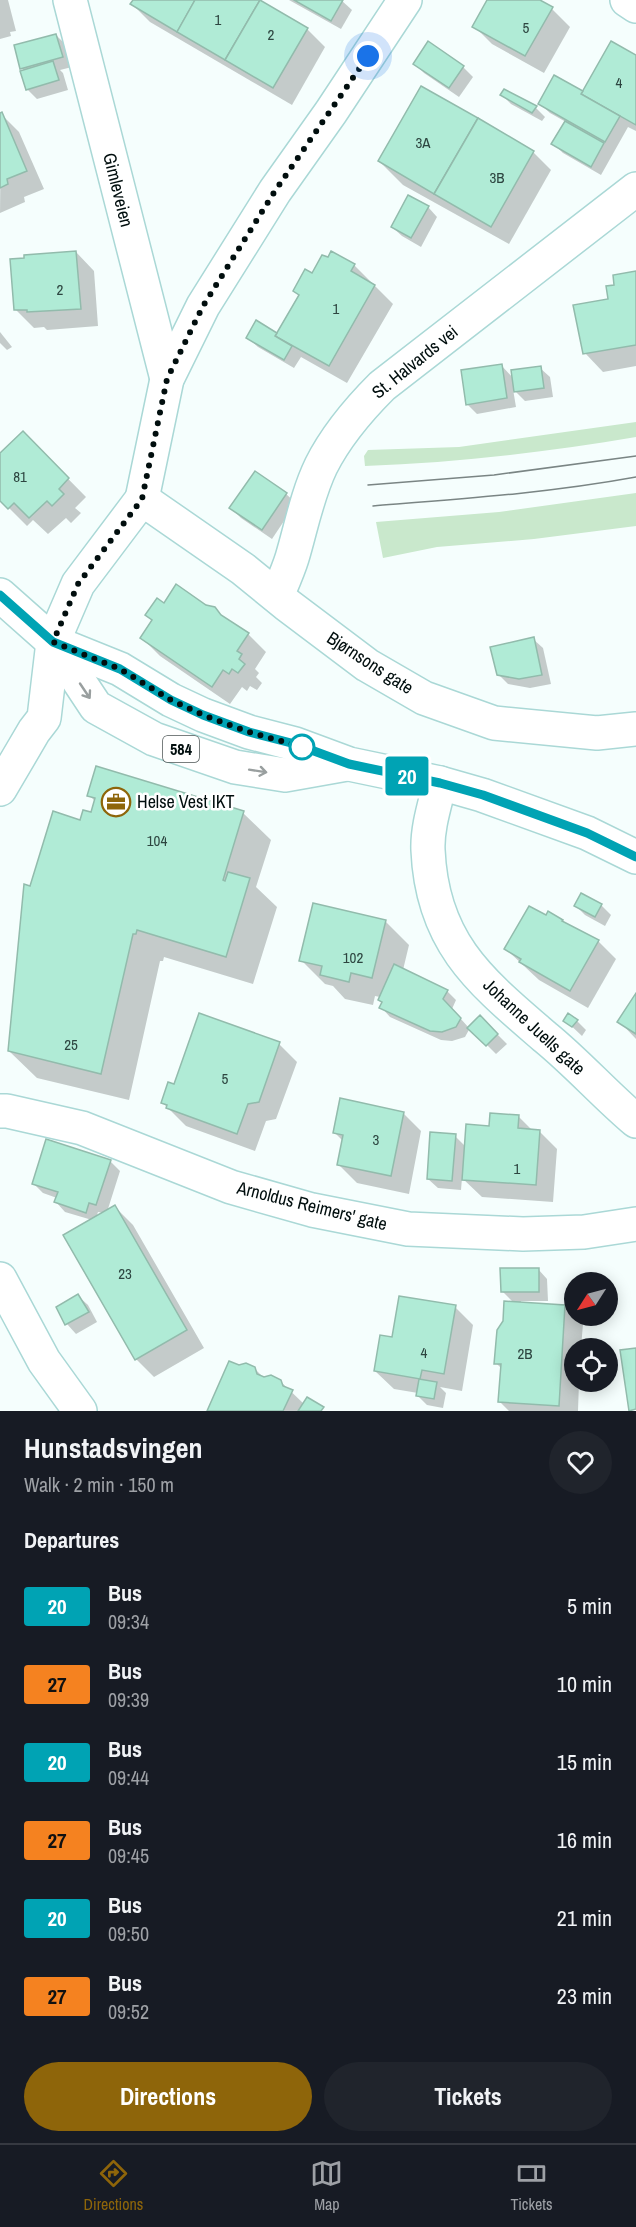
<!DOCTYPE html>
<meta charset="utf-8">
<style>
body{margin:0;font-family:"Archivo Narrow",sans-serif;background:#20242c;color:#f1f3f6;height:100vh;display:flex;flex-direction:column;font-size:22px;white-space:nowrap}
*{box-sizing:border-box;margin:0}
p{font-size:20px;color:#9ea1a6}
.icon{flex:none;width:33px;height:33px;fill:none;stroke:currentColor;stroke-width:2;stroke-linecap:round;stroke-linejoin:round}
.map{position:relative;height:1411px;overflow:hidden}
.details{display:flex;flex-direction:column;background:#171b24;flex:1}
.details>*{flex:none}
.badge{padding:0 12px;border-radius:4px;font-size:21px;line-height:39px}
.needle{width:39px;rotate:234deg}
.fabs{position:absolute;left:564px;top:1272px;display:grid;gap:12px}
.fabs a{display:grid;place-items:center;width:54px;height:54px;border-radius:50%;background:#171b24;box-shadow:0 3px 15px #0003;font-size:30px}
.you{position:absolute;width:30px;height:30px;margin:-15px;border:4px solid #fff;border-radius:50%;background:#1a73e8;box-shadow:0 0 0 9px #1a73e833}
.map>.badge{position:absolute;translate:-50% -50%;box-shadow:0 0 0 3px #fff}
h2{padding:0 24px;font-size:22px;line-height:54px}
.round{display:grid;place-items:center;flex:none;width:63px;height:63px;border-radius:32px;background:#20242c}
.summary{display:flex;align-items:center;justify-content:space-between;height:102px;padding:0 24px}
h1{font-size:28px;font-weight:700;line-height:45px}
.button{display:flex;gap:12px;margin-top:auto;padding:12px 24px}
.button a{flex:1;height:69px;border-radius:36px;background:#8e650a;color:#fff;font-size:24px;font-weight:700;line-height:69px;text-align:center}
.button a+a{background:#20242c;color:#f1f3f6}
ul{padding:0;list-style:none}
li{display:flex;align-items:center;gap:18px;height:78px;padding:0 24px}
li div{flex:1}
li b{display:block;font-size:22px}
li em{font-style:normal}
li .badge{min-width:66px;font-weight:700;text-align:center}
.dock{display:flex;justify-content:space-around;align-items:center;height:84px;border-top:2px solid #363941;background:#171b24;font-size:16px;color:#9ea1a6}
.dock a{display:grid;justify-items:center;gap:3px}
.dock .active{color:#8e650a}
.map>svg:first-child{display:block}
</style>
<div class="map">
<svg width="636" height="1411" viewBox="0 0 636 1411">
<rect width="100%" height="100%" fill="#f5fefd"/>
<g fill="#c9e8cc">
<path d="M636,422V437C547,452 456,463 365,466L364,456L368,450L459,447Z"/>
<polygon points="636,493 636,526 534,539 437,547 383,558 376,522 499,512"/>
</g>
<g fill="#0003" fill-rule="evenodd">
<polygon points="0,0 8,0 16,31 10,32 11,36 0,39"/>
<polygon points="134,0 257,0 307,29 325,47 292,105 150,22 132,4"/>
<polygon points="289,0 341,0 352,10 341,29"/>
<polygon points="489,0 537,0 552,9 570,27 544,73 492,44 474,26"/>
<polygon points="56,35 66,45 72,67 60,70 63,73 68,90 37,99 27,89 25,71 22,68"/>
<polygon points="636,56 636,131 628,127 601,175 563,153 553,143 566,122 550,113 540,104 583,93"/>
<polygon points="415,64 463,67 473,77 459,97 424,73"/>
<polygon points="422,88 533,152 551,170 509,244 403,185 379,161"/>
<polygon points="502,95 536,108 545,117 542,121 511,104"/>
<polygon points="1,114 19,132 44,189 24,197 25,202 0,213"/>
<polygon points="428,207 437,217 421,247 402,236 392,227"/>
<polygon points="76,252 94,271 98,326 47,330 44,327 34,328 16,310"/>
<polygon points="328,259 354,265 393,304 347,383 301,357 294,368 258,347 248,338 277,335 300,296 295,291"/>
<polygon points="636,274 636,366 603,372 585,353 616,286"/>
<polygon points="0,332 12,347 7,350 0,343"/>
<polygon points="501,365 513,378 540,368 550,377 553,397 525,401 513,389 516,407 477,414 467,404"/>
<polygon points="23,433 86,497 75,508 81,513 71,523 66,518 48,534 33,520 27,526 0,499 0,455"/>
<polygon points="286,494 296,503 272,539 241,518 231,508"/>
<polygon points="164,605 206,606 214,608 226,620 248,634 266,652 255,669 259,673 256,677 262,683 257,690 250,686 247,691 242,687 230,704 160,656 142,638"/>
<polygon points="533,639 543,648 551,684 530,688 508,684 498,674"/>
<polygon points="89,795 243,813 271,840 256,887 277,907 253,984 164,957 163,961 160,961 129,1100 37,1078 9,1051 30,888 81,822 92,814 96,802"/>
<polygon points="601,905 611,915 605,926 585,915 576,906"/>
<polygon points="546,917 562,921 598,941 616,959 588,1008 539,980 506,949"/>
<polygon points="385,921 409,945 403,970 447,991 456,1000 452,1009 469,1028 480,1017 507,1044 496,1054 470,1028 465,1037 452,1041 441,1040 390,1017 381,1007 383,1003 380,997 375,996 373,1005 345,999 333,986 325,984 301,960"/>
<polygon points="636,996 636,1039 619,1021"/>
<polygon points="565,1020 577,1021 586,1030 582,1036"/>
<polygon points="279,1044 297,1062 276,1119 266,1121 255,1151 186,1126 162,1102 175,1086"/>
<polygon points="403,1113 421,1131 409,1194 357,1183 339,1165 343,1141 335,1133"/>
<polygon points="518,1116 533,1131 539,1131 557,1149 553,1202 482,1197 462,1178 461,1190 438,1188 428,1179 455,1136 466,1147 491,1128"/>
<path d="M110,1161L120,1171L107,1212L115,1207L133,1225L204,1348L154,1377L136,1359L92,1220L65,1212L56,1202L57,1198L43,1193L34,1184ZM98,1212L104,1213L96,1218Z"/>
<polygon points="538,1269 547,1279 548,1301 521,1301 521,1303 565,1306 583,1324 581,1348 574,1348 574,1382 579,1382 578,1411 509,1411 500,1402 502,1369 496,1363 514,1303 502,1291"/>
<polygon points="78,1296 88,1305 97,1322 76,1334 67,1324 58,1308"/>
<polygon points="455,1307 473,1325 462,1391 440,1387 446,1393 443,1408 427,1405 417,1395 418,1393 394,1389 375,1371 393,1339"/>
<polygon points="230,1362 239,1367 255,1369 265,1379 280,1381 304,1404 322,1408 319,1411 208,1411"/>
</g>
<g fill="#b0ebd6" stroke="#92bbac" stroke-width="1.5">
<polygon points="133,0 195,0 177,32 130,4"/>
<polygon points="195,0 260,0 225,60 177,32"/>
<polygon points="260,0 308,28 273,88 225,60"/>
<polygon points="294,0 343,0 331,21"/>
<polygon points="487,0 540,0 553,7 525,56 472,27"/>
<polygon points="56,34 63,57 20,69 14,45"/>
<polygon points="428,41 464,66 449,88 413,64"/>
<polygon points="611,41 636,55 636,125 581,94"/>
<polygon points="53,61 59,80 26,90 20,71"/>
<polygon points="554,75 583,91 581,94 620,116 605,142 538,104"/>
<polygon points="421,86 478,118 434,194 378,161"/>
<polygon points="504,89 537,106 532,113 500,95"/>
<polygon points="2,112 27,171 7,179 8,184 0,188 0,113"/>
<polygon points="478,118 534,151 491,227 434,194"/>
<polygon points="565,121 604,143 591,167 551,144"/>
<polygon points="408,195 429,206 411,238 391,227"/>
<polygon points="76,251 81,309 27,312 27,310 14,310 10,259 24,258 24,255"/>
<polygon points="331,251 355,264 351,271 375,285 329,366 275,336 299,295 293,291 305,269 312,273 322,255 328,257"/>
<polygon points="636,271 636,345 583,354 573,305 608,299 606,286 614,285 613,275"/>
<polygon points="256,320 277,333 275,336 292,346 284,360 246,338"/>
<polygon points="502,364 507,398 466,405 461,370"/>
<polygon points="541,366 544,388 514,392 511,370"/>
<polygon points="23,431 69,478 59,489 64,494 52,506 47,501 29,518 14,503 8,509 0,501 0,453"/>
<polygon points="255,471 287,493 262,530 229,508"/>
<polygon points="176,584 206,605 215,607 221,615 249,633 237,651 242,654 239,659 245,664 238,673 232,669 229,674 223,670 212,687 140,638 152,620 145,615 157,598 164,603"/>
<polygon points="534,637 542,675 519,679 497,675 490,647"/>
<polygon points="96,766 244,811 223,880 225,881 228,872 250,878 226,957 137,930 136,934 133,934 101,1074 8,1051 24,884 30,886 53,811 80,820 83,810 91,812 95,798 87,796"/>
<polygon points="581,893 602,904 595,917 574,906"/>
<polygon points="313,903 386,920 372,978 351,973 349,982 320,975 322,966 299,961"/>
<polygon points="529,906 546,915 548,911 563,920 562,921 599,940 570,991 519,962 521,959 504,949"/>
<polygon points="394,964 448,990 443,999 461,1018 456,1027 442,1032 430,1031 379,1008 382,1002 378,1000"/>
<polygon points="636,993 636,1034 617,1022"/>
<polygon points="199,1013 280,1042 259,1102 248,1104 237,1134 166,1108 167,1105 161,1103 168,1082 174,1084"/>
<polygon points="568,1013 578,1020 572,1027 563,1021"/>
<polygon points="480,1015 498,1034 486,1046 467,1028"/>
<polygon points="340,1098 404,1112 391,1176 337,1165 343,1135 333,1133"/>
<polygon points="490,1113 519,1115 518,1128 540,1130 536,1185 462,1180 466,1124 489,1126"/>
<polygon points="430,1132 456,1134 452,1181 427,1179"/>
<polygon points="46,1139 111,1160 96,1205 89,1203 86,1213 54,1202 58,1192 32,1184"/>
<polygon points="115,1205 187,1330 135,1360 63,1235"/>
<polygon points="500,1268 539,1268 539,1292 501,1292"/>
<polygon points="78,1294 89,1312 65,1325 56,1307"/>
<polygon points="399,1296 456,1305 444,1374 422,1370 420,1379 374,1371 380,1335 392,1337"/>
<polygon points="504,1301 565,1305 559,1406 498,1402 501,1364 494,1364 497,1330 503,1321"/>
<polygon points="636,1348 636,1409 629,1411 620,1350"/>
<polygon points="229,1361 239,1365 246,1363 255,1367 257,1374 264,1377 271,1375 281,1380 283,1386 293,1390 283,1411 207,1411"/>
<polygon points="419,1379 437,1382 434,1399 416,1396"/>
<polygon points="307,1397 324,1407 321,1411 298,1411"/>
</g>
<g fill="none" stroke-linecap="round" stroke-linejoin="round">
<g stroke="#aad8d6" stroke-width="36">
<g id="minor">
<polyline points="70,0 167,379"/>
<polyline points="627,0 636,6"/>
<polyline points="142,499 167,379 203,306 275,191 331,112 405,0"/>
<path d="M277,596C282,584 288,571 292,558C301,528 307,495 321,466C336,436 358,410 382,386L636,189"/>
<path d="M440,783C435,804 427,828 428,850C432,943 480,981 545,1037C577,1063 604,1094 636,1121"/>
<polyline points="0,1111 7,1111 82,1128 231,1187 312,1210 408,1229 523,1234 584,1232 636,1224"/>
</g>
</g>
<g stroke="#aad8d6" stroke-width="36">
<g id="tertiary">
<polyline points="0,789 34,731 44,718 53,642 78,584 142,499 243,569 286,604 367,665 424,698 494,723 597,733 636,729"/>
<polyline points="0,1279 44,1361 80,1411"/>
</g>
</g>
<g stroke="#aad8d6" stroke-width="36">
<g id="primary">
<polyline points="0,595 53,642 96,707 154,739 235,767 285,775 347,764"/>
<polyline points="53,642 120,669 171,700 203,715 249,732 295,744 349,764 440,783 482,795 587,833 636,857"/>
</g>
</g>
<use href="#minor" stroke="#fff" stroke-width="33"/>
<use href="#tertiary" stroke="#fff" stroke-width="33"/>
<use href="#primary" stroke="#fff" stroke-width="33"/>
<g stroke="#7a8584" stroke-width="1.5">
<polyline points="368,485 494,475 636,456"/>
<path d="M373,506C461,499 549,493 636,477"/>
</g>
</g>
<defs><path id="oneway-shaft" d="M-6 0H5M1.5-3L5.5 0L1.5 3" fill="none" stroke-width="1.6" stroke-linecap="round" stroke-linejoin="round" transform="scale(1.5)"/></defs>
<g stroke="#999f9f">
<use href="#oneway-shaft" transform="translate(85 691) rotate(56)"/>
<use href="#oneway-shaft" transform="translate(258 771) rotate(9)"/>
</g>
<g fill="none" stroke-linecap="round" stroke-linejoin="round">
<g stroke="#fff" stroke-width="14">
<polyline id="line" points="0,595 53,642 120,669 171,700 203,715 249,732 295,744 349,764 440,783 483,795 587,833 636,857"/>
</g>
<use href="#line" stroke="#00a3b4" stroke-width="9"/>
<polyline stroke="#010e0e" stroke-width="6" stroke-dasharray="0 10.8" points="302,747 249,732 203,715 171,700 120,669 53,642 78,584 142,499 167,379 203,306 275,191 368,56"/>
</g>
<defs>
<g id="office-ring" transform="scale(1.5)"><circle r="9.5" fill="#fff" stroke="#8e650a" stroke-width="1.5"/><path d="M-6-3h4V-5.5h4V-3h4V5H-6ZM-1-4.5V-3h2v-1.5ZM-6 0V1H6V0Z" fill="#8e650a"/></g>
</defs>
<g fill-rule="evenodd">
<use href="#office-ring" x="116" y="802"/>
</g>
<circle fill="#fff" stroke="#00a3b4" stroke-width="3" cx="302" cy="747" r="12"/>
<g text-anchor="middle" stroke-width="5" stroke-linejoin="round" paint-order="stroke">
<g font-size="15" fill="#2d4540">
<text x="218" y="25">1</text>
<text x="526" y="33">5</text>
<text x="271" y="40">2</text>
<text x="619" y="88">4</text>
<text x="423" y="148">3A</text>
<text x="497" y="183">3B</text>
<text x="60" y="295">2</text>
<text x="336" y="314">1</text>
<text x="20" y="482">81</text>
<text x="157" y="846">104</text>
<text x="353" y="963">102</text>
<text x="71" y="1050">25</text>
<text x="225" y="1084">5</text>
<text x="376" y="1145">3</text>
<text x="517" y="1174">1</text>
<text x="125" y="1279">23</text>
<text x="424" y="1358">4</text>
<text x="525" y="1359">2B</text>
</g>
<rect fill="#fff" stroke="#4d5656" stroke-width="1.5" x="163" y="736" width="36" height="26" rx="4.5"/>
<g font-size="16" font-weight="bold" fill="#010e0e">
<text x="181" y="755">584</text>
</g>
<g font-size="18" fill="#010e0e" stroke="#fff">
<text transform="translate(118 190) rotate(76)" y="6">Gimleveien</text>
<text transform="translate(415 362) rotate(-39)" y="6">St. Halvards vei</text>
<text transform="translate(370 663) rotate(33)" y="6">Bjørnsons gate</text>
<text transform="translate(534 1027) rotate(43)" y="6">Johanne Juells gate</text>
<text transform="translate(312 1206) rotate(14)" y="6">Arnoldus Reimers' gate</text>
</g>
<g font-size="18" fill="#010e0e" stroke="#fff" text-anchor="start">
<text x="137" y="808">Helse Vest IKT</text>
</g>
</g>
</svg>
<div class="fabs">
<a><svg class="needle" viewBox="-14 -14 28 28"><path d="M0-13l5 13h-10z" fill="#e53935"/><path d="M0 13l5-13h-10z" fill="#9ea1a6"/></svg></a>
<a><svg class="icon" aria-label="locate" viewBox="0 0 24 24"><circle cx="12" cy="12" r="6"/><path d="M12 2v4M12 18v4M2 12h4M18 12h4"/></svg></a>
</div>
<div class="you" style="left:368px;top:56px"></div>
<b class="badge" style="left:407px;top:776px;background:#00a3b4;color:#fff">20</b>
</div>
<section class="details">
<div class="summary"><div><h1>Hunstadsvingen</h1><p>Walk · 2 min · 150 m</p></div><a class="round"><svg class="icon" aria-label="heart" viewBox="0 0 24 24"><path d="M12 20l-8-8c-3-5 5-10 8-4 3-6 11-1 8 4z"/></svg></a></div>
<h2>Departures</h2>
<ul>
<li><span class="badge" style="background:#00a3b4;color:#fff">20</span><div><b>Bus</b><p>09:34</p></div><em>5 min</em></li>
<li><span class="badge" style="background:#f58220;color:#111">27</span><div><b>Bus</b><p>09:39</p></div><em>10 min</em></li>
<li><span class="badge" style="background:#00a3b4;color:#fff">20</span><div><b>Bus</b><p>09:44</p></div><em>15 min</em></li>
<li><span class="badge" style="background:#f58220;color:#111">27</span><div><b>Bus</b><p>09:45</p></div><em>16 min</em></li>
<li><span class="badge" style="background:#00a3b4;color:#fff">20</span><div><b>Bus</b><p>09:50</p></div><em>21 min</em></li>
<li><span class="badge" style="background:#f58220;color:#111">27</span><div><b>Bus</b><p>09:52</p></div><em>23 min</em></li>
</ul>
<div class="button"><a>Directions</a><a>Tickets</a></div>
</section>
<nav class="dock">
<a class="active"><svg class="icon" aria-label="directions" viewBox="0 0 24 24"><path d="M12 3l9 9-9 9-9-9zM9 14v-3h6M13 9l2 2-2 2"/></svg>Directions</a>
<a><svg class="icon" aria-label="map" viewBox="0 0 24 24"><path d="M3 6l6-2 6 2 6-2v14l-6 2-6-2-6 2zM9 4v14M15 6v14"/></svg>Map</a>
<a><svg class="icon" aria-label="tickets" viewBox="0 0 24 24"><path d="M3 7h18v10H3zM15 7v10"/></svg>Tickets</a>
</nav>
